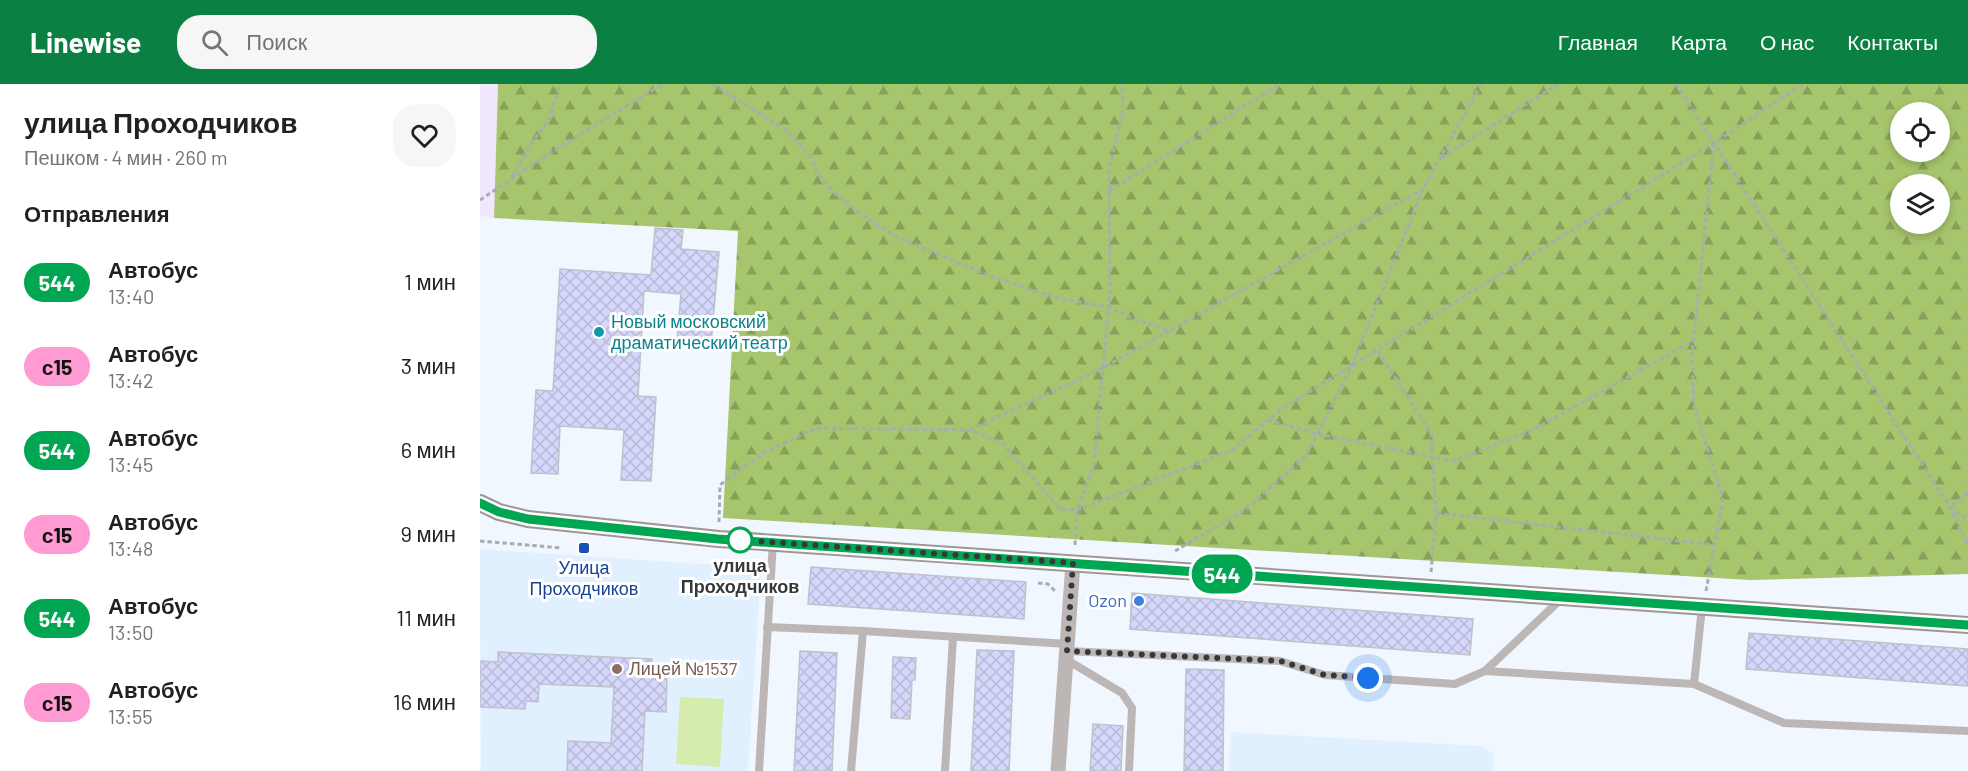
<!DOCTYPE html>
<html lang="ru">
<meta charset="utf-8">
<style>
body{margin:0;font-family:Barlow,sans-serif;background:#f6f6f6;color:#202124;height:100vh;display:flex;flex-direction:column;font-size:22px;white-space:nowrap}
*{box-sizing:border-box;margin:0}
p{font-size:20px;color:#757577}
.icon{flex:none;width:33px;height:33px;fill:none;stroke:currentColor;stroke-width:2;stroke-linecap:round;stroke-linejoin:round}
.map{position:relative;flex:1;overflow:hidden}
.panel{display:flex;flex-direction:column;background:#fff;width:480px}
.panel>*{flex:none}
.badge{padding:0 12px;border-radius:20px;font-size:21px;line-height:39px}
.controls{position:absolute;left:1410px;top:18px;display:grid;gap:12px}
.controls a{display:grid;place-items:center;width:60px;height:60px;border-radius:50%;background:#fff;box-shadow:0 3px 9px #0003;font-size:30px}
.you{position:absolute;width:30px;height:30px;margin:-15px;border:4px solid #fff;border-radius:50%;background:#1a73e8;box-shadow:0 0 0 9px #1a73e833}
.map>.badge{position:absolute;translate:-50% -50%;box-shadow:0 0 0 3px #fff}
h2{padding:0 24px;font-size:22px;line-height:54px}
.round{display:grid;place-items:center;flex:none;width:63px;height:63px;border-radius:24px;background:#f6f6f6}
.head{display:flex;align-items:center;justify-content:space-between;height:102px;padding:0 24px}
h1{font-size:28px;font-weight:600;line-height:45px}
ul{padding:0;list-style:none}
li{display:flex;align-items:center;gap:18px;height:84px;padding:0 24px}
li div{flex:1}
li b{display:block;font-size:22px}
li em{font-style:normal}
li .badge{min-width:66px;font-weight:700;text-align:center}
header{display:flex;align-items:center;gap:36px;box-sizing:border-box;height:84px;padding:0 30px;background:#0b8043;color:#fff}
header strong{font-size:28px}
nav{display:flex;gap:33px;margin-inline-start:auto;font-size:21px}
.search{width:420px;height:54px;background:#f6f6f6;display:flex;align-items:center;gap:15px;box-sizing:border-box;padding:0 21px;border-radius:24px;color:#757577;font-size:22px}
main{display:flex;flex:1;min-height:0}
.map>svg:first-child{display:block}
</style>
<header>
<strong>Linewise</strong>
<div class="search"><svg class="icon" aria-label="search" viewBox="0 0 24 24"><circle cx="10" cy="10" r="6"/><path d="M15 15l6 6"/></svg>Поиск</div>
<nav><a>Главная</a><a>Карта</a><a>О нас</a><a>Контакты</a></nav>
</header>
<main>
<section class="panel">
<div class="head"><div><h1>улица Проходчиков</h1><p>Пешком · 4 мин · 260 m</p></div><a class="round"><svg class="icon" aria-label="heart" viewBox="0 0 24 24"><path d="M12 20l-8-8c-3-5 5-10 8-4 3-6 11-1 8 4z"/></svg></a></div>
<h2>Отправления</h2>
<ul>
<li><span class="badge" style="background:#00a651;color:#fff">544</span><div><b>Автобус</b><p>13:40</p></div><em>1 мин</em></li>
<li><span class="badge" style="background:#ff9ad2;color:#111">с15</span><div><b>Автобус</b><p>13:42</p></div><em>3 мин</em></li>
<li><span class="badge" style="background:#00a651;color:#fff">544</span><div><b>Автобус</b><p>13:45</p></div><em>6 мин</em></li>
<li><span class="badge" style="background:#ff9ad2;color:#111">с15</span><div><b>Автобус</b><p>13:48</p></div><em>9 мин</em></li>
<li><span class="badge" style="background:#00a651;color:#fff">544</span><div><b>Автобус</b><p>13:50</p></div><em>11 мин</em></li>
<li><span class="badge" style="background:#ff9ad2;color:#111">с15</span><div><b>Автобус</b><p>13:55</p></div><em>16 мин</em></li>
</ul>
</section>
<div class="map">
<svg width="1488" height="687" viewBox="0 0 1488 687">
<defs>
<pattern id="forest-firs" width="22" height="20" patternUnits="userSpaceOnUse" patternTransform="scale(1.5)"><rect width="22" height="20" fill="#a6c56c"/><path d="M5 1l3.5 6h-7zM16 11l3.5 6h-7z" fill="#88a15a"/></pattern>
<pattern id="building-cross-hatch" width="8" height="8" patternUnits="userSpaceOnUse" patternTransform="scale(1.5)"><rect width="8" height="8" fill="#d4d7fa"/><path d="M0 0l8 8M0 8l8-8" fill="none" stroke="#b7b9d7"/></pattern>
</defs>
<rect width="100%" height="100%" fill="#f0f7fe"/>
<g fill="#e1f0ff">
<polygon points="0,465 281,484 268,687 1,687"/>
<polygon points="751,648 1001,662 1014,670 1013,687 749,687"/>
</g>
<polygon fill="#f1e7fc" points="0,0 18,0 14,134 0,132"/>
<path fill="url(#forest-firs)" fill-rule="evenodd" d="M18,0H1488V490L1270,496L243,434L258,147L14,134ZM1420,28H1460V68H1420ZM1420,100H1460V140H1420Z"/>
<polygon fill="#d5ecae" points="200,613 244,615 240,683 196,680"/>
<g fill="url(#building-cross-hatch)" stroke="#c0c1cb" stroke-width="1.5">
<polygon points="175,144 203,146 201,165 239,168 231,260 197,257 201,210 164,207 158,312 176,313 171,397 141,396 144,346 80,342 78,390 51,389 56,306 73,307 80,185 171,191"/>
<polygon points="331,483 546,498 544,535 328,520"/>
<polygon points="652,509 993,535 990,571 650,545"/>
<polygon points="1269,549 1488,565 1488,602 1266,585"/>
<polygon points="497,566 534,567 529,687 491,687"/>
<polygon points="320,567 357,569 352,687 314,687"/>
<polygon points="18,568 172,575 171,588 187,589 186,628 165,627 162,687 87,687 88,657 131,659 134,603 59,600 58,618 46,617 45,625 0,623 0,577 18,578"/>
<polygon points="413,573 436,574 435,596 432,596 430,635 411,634"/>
<polygon points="706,585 744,586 743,687 704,687"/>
<polygon points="613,640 643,642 641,687 610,687"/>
</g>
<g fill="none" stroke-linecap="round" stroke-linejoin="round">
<g stroke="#a7acb2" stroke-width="3" stroke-dasharray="4.5 3" stroke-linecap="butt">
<polyline points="233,0 307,47 331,73 337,88 350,105 380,130 415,152 505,190 580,215 628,223 657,236 690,247"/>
<polyline points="1196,0 1470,423 1488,463"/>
<polyline points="961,74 1078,0"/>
<polyline points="32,93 49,63 70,33 80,0"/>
<polyline points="629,107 800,0"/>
<polyline points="0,116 73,67 183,0"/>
<polyline points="898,267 951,349 956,429"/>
<polyline points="788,336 837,350 974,377 1049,348 1213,257"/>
<polyline points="490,346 621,285 941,106"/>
<polyline points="1488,409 1470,423 1488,436"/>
<polyline points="239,438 240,401 284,369 336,344 490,346 522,359 580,425 597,426 751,367 803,324 1234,59 1323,0"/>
<polyline points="0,457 82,464"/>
<polyline points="595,461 597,426 614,381 630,209 629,87 643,25 642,0"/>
<polyline points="695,467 765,426 826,372 871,284 943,105 1001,0"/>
<polyline points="951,488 956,429 1235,461"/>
<polyline points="558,499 568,500 575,507"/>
<polyline points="1226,507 1243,414 1214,322 1212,271 1234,59"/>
</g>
<g stroke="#bcb6b5" stroke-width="8">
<polyline points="287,543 383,547 588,560"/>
<polyline points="587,567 800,577 845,591 975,600 1005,587 1214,600 1304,639 1488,647"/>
<polyline points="587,576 642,609 652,624 649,687"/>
<polyline points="1005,587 1080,516"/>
<polyline points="1214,600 1222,523"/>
<polyline points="279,687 293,458"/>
<polyline points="371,687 383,547"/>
<polyline points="465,687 473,553"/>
</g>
<polyline stroke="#bcb6b5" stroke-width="15" points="578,687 593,479"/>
<polyline stroke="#9f9695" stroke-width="18" points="0,419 19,428 48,435 239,455 1488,541"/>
</g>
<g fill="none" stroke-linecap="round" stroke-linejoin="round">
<g stroke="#fff" stroke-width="14">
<polyline id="line" points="0,419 19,428 48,435 238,455 1488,541"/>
</g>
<use href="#line" stroke="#00a651" stroke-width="9"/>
<polyline stroke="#35393c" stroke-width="6" stroke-dasharray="0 10.8" points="260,456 593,479 587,567 800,577 845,591 888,594"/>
</g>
<circle fill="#0f9aa8" stroke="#fff" stroke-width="2" cx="119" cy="248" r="6"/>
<circle fill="#fff" stroke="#00a651" stroke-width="3" cx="260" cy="456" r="12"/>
<rect fill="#1a4fb4" stroke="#fff" stroke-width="2" x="98" y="458" width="12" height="12" rx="3"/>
<circle fill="#3f7fe0" stroke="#fff" stroke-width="2" cx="659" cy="517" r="6"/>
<circle fill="#8d6e63" stroke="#fff" stroke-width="2" cx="137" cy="585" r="6"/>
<g text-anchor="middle" stroke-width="6" stroke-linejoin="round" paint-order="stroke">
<g font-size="18" fill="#0d838f" stroke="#fff" text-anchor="start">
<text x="131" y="244">Новый московский<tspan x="131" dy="21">драматический театр</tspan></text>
</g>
<g font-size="18" font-weight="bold" fill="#35393c" stroke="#fff">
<text x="260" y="488">улица<tspan x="260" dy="21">Проходчиков</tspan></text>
</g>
<g font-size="18" fill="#164399" stroke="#fff">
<text x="104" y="490">Улица<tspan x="104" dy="21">Проходчиков</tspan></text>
</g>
<g font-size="18" fill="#366cbe" stroke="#fff" text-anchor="end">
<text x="647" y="523">Ozon</text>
</g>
<g font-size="18" fill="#785e54" stroke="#fff" text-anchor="start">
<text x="149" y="591">Лицей №1537</text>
</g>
</g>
</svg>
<div class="controls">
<a><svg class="icon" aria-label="locate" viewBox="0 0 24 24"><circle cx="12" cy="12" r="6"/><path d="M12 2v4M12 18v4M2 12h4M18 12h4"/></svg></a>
<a><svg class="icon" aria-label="layers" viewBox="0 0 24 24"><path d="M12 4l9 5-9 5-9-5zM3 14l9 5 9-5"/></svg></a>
</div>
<div class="you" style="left:888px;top:594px"></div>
<b class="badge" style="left:742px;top:490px;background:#00a651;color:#fff">544</b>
</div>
</main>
